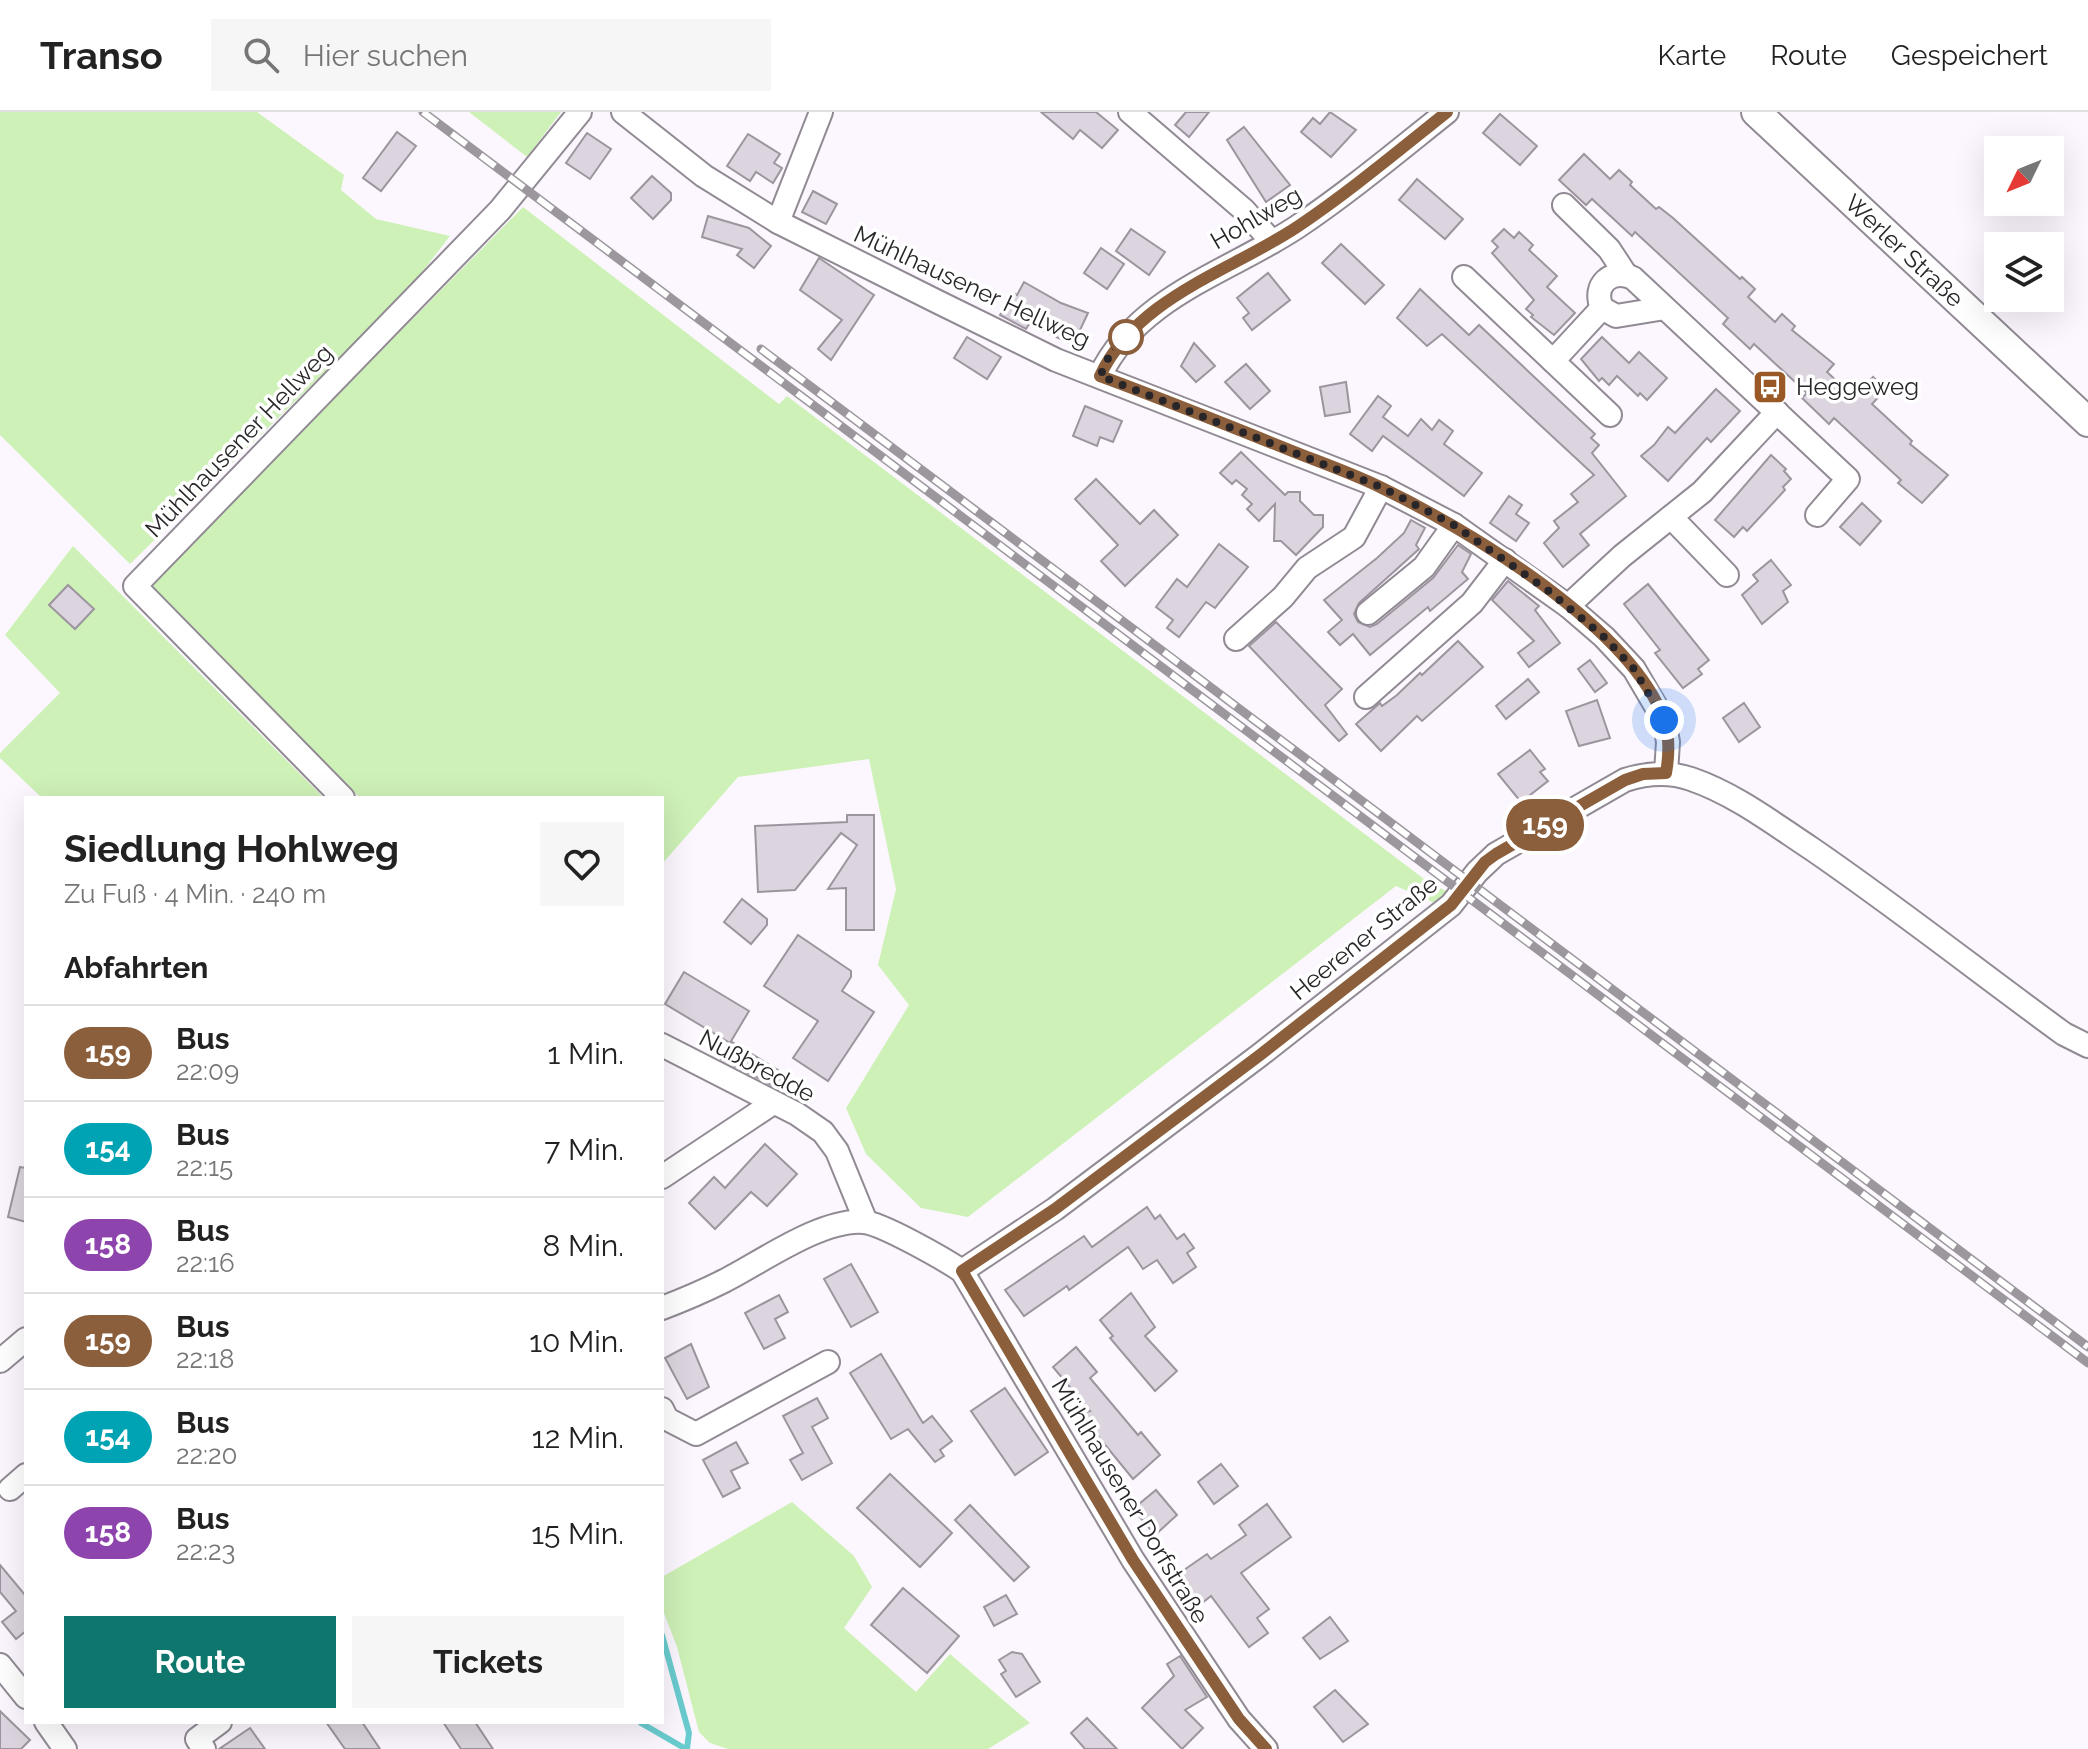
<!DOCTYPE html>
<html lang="de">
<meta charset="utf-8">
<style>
body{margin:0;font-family:Raleway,sans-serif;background:#f6f6f6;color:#222;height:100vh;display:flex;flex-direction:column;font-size:30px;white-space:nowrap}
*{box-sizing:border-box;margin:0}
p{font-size:26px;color:#767676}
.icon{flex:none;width:44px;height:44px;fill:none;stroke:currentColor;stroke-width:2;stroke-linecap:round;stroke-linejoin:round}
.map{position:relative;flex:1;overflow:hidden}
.panel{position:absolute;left:24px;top:684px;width:640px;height:928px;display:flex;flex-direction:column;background:#fff;border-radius:0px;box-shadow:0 8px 32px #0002}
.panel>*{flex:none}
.badge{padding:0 16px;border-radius:26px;font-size:28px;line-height:52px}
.needle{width:52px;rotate:227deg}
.fabs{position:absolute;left:1984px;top:24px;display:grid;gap:16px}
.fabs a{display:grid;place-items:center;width:80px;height:80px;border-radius:0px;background:#fff;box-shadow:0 8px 32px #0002;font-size:40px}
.you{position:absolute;width:40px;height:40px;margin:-20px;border:6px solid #fff;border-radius:50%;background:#1a73e8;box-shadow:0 0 0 12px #1a73e833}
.map>.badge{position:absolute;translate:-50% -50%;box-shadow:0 0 0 4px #fff}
h2{padding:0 40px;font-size:30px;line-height:72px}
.round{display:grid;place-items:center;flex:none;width:84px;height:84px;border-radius:0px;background:#f6f6f6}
.headline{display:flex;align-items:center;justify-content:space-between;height:136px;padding:0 40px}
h1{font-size:38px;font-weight:700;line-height:60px}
.primary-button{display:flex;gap:16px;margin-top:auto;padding:16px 40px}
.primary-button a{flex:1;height:92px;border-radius:0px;background:#0f766e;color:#fff;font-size:32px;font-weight:700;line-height:92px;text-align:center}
.primary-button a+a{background:#f6f6f6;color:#222}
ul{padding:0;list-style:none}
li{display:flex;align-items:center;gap:24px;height:96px;padding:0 40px;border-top:2px solid #e0e0e0}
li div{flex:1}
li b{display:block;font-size:30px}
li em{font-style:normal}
li .badge{min-width:88px;font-weight:700;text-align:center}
header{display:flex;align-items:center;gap:48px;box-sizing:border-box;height:112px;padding:0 40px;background:#fff;border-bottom:2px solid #e0e0e0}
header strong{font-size:38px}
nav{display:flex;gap:44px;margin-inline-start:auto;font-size:28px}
.search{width:560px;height:72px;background:#f6f6f6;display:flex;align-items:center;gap:20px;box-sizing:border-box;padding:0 28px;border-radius:0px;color:#767676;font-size:30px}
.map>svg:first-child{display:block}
</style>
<header>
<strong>Transo</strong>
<div class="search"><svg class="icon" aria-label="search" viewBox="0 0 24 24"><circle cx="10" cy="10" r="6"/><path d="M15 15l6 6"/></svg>Hier suchen</div>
<nav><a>Karte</a><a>Route</a><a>Gespeichert</a></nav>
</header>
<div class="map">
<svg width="2088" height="1637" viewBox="0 0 2088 1637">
<rect width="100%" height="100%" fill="#fcf7fe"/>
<g fill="#cef1b7">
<polygon points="0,0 257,0 344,63 341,78 376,107 450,124 409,177 130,452 0,323"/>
<polygon points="469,0 561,0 527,45"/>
<polygon points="523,95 779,292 787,284 1428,770 1450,781 1437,792 1396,774 968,1105 921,1096 866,1042 846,996 909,893 878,853 896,777 869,647 738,665 662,752 662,686 360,686 149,474"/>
<polygon points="73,434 324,686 42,686 0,646 0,641 60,581 5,523"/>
<polygon points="792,1390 854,1444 872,1475 844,1516 916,1580 950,1542 1030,1611 988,1637 728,1637 710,1631 699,1620 677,1535 662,1496 662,1465"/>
</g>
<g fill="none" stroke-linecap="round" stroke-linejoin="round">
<g stroke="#6acccf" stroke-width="6">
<polyline points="662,1523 689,1621 687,1637"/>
<polyline points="641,1611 686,1637"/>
</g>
</g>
<g fill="#dcd5df" stroke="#9c959f" stroke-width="2">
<polygon points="1041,0 1096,0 1118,18 1102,36 1080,18 1073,27"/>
<polygon points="1186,0 1209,0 1189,25 1175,13"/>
<polygon points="1330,0 1356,18 1331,45 1301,20 1313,6 1320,12"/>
<polygon points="1500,2 1537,34 1520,53 1483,21"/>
<polygon points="1244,15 1290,73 1266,90 1227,28"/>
<polygon points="397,20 416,34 381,79 363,66"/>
<polygon points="587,21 611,37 590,67 566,51"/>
<polygon points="748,22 780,42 774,51 782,56 773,71 756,60 750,69 727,54"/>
<polygon points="1584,42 1610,67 1619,58 1632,70 1630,73 1656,97 1659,95 1673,106 1740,167 1742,165 1755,177 1748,185 1775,210 1782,202 1795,214 1792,218 1834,252 1827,260 1854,285 1873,265 1886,277 1872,292 1912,329 1910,332 1948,363 1922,391 1898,371 1901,368 1834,306 1829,312 1802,286 1807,281 1754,232 1750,237 1723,212 1728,206 1635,120 1632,124 1592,87 1586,93 1559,68"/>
<polygon points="652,64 671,81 671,88 653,107 631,86"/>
<polygon points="1417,67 1463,107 1445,127 1399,88"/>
<polygon points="813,79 837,92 826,112 802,100"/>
<polygon points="708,104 749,116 771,134 754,156 737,143 742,137 702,125"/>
<polygon points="1131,117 1165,140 1149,163 1116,139"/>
<polygon points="1504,117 1514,126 1519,120 1533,133 1529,138 1557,164 1547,175 1575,201 1554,223 1531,205 1533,203 1526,197 1534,188 1492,141 1498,135 1492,129"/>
<polygon points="1341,132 1384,173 1365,192 1322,151"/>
<polygon points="1101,136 1124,152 1107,177 1084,161"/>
<polygon points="819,146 874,183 831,248 818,237 842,208 800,178"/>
<polygon points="1268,161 1290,188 1252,218 1243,206 1249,201 1237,186"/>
<polygon points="1024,170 1061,191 1088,201 1073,233 1029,212 1026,217 1000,203 1012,181 1017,183"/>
<polygon points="1420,177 1469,223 1479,213 1595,322 1591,326 1599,333 1592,341 1626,384 1580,422 1589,433 1563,455 1544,431 1559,416 1554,409 1578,390 1571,382 1594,363 1442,222 1427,234 1397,206"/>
<polygon points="967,225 1001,245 987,267 954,246"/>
<polygon points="1602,225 1629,251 1639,240 1667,266 1647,288 1640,281 1638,284 1617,264 1609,273 1602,266 1599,269 1581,247"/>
<polygon points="1194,231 1215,254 1196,270 1181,254"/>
<polygon points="1246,252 1270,279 1250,297 1225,270"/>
<polygon points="1346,270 1350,300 1325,304 1320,275"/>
<polygon points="1716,277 1740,299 1711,330 1707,326 1668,369 1641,344 1654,333 1668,315 1675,321"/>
<polygon points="1378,284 1391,294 1383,305 1408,324 1421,307 1432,318 1439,308 1453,319 1444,332 1482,361 1464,384 1383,324 1372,339 1350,322"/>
<polygon points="1085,294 1122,309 1113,330 1100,325 1097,334 1073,324"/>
<polygon points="1241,340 1285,383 1288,380 1300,380 1300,389 1314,403 1323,403 1323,415 1296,443 1281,429 1274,429 1275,392 1259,409 1247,397 1252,392 1242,383 1247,377 1236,368 1232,372 1220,361"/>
<polygon points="1771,343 1786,357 1784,359 1791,367 1783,375 1785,378 1747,419 1743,415 1734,425 1715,408"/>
<polygon points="1096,367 1140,412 1154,398 1178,423 1125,474 1101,449 1118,433 1075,387"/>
<polygon points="1509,384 1522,393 1516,402 1529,411 1516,429 1490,411"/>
<polygon points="1862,391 1881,409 1860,433 1840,415"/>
<polygon points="1411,408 1425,416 1416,433 1419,437 1359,491 1354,502 1358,510 1370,515 1377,512 1433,466 1458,433 1471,442 1462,460 1468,467 1430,499 1428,495 1370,543 1353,522 1340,533 1328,520 1342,508 1324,488 1377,446 1404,421"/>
<polygon points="1219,432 1248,455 1215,496 1206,490 1179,525 1167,516 1173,508 1156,495 1177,467 1187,475"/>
<polygon points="1771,448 1791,473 1783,479 1788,490 1762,512 1742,483 1758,469 1753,463"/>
<polygon points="1508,469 1539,494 1535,498 1560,531 1529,555 1518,541 1534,529 1492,488"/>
<polygon points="1648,472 1709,548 1698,557 1702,562 1683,576 1655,541 1660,538 1624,492"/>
<polygon points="68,473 94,497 75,517 49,493"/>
<polygon points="1276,510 1342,577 1325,593 1347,622 1339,629 1249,534"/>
<polygon points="1458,529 1483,555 1422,609 1417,604 1381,639 1356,612 1380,591 1382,594 1397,583 1420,561 1422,563"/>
<polygon points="1590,548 1607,571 1595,580 1578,557"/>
<polygon points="1528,567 1539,580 1506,607 1496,594"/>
<polygon points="1597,588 1610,626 1579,634 1566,599"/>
<polygon points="1744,591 1760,615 1739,630 1723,606"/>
<polygon points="1530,638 1545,657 1540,660 1548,669 1521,690 1498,662"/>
<polygon points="847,703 874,703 874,818 846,818 846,776 828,777 857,733 841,721 795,778 758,780 755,714 847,710"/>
<polygon points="742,787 767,807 767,813 751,832 724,810"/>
<polygon points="798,823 851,859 851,865 842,879 874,900 828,969 793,946 818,909 764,874"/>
<polygon points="684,860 749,899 730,931 665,892"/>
<polygon points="732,930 791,966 783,979 721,947"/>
<polygon points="765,1032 797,1062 767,1094 751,1080 715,1117 689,1091 714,1065 725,1076"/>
<polygon points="20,1055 26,1056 26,1110 8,1105"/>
<polygon points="1147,1095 1155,1107 1160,1103 1177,1127 1184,1122 1194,1136 1187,1141 1196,1155 1173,1171 1157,1148 1143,1157 1128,1135 1069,1178 1067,1174 1024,1204 1005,1178 1084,1124 1092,1135"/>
<polygon points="851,1152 878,1200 851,1215 824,1167"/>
<polygon points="1131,1181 1155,1215 1145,1224 1177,1259 1155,1279 1110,1226 1113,1224 1100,1208"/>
<polygon points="779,1183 788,1200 775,1207 785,1226 764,1237 745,1201"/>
<polygon points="691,1232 709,1275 687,1287 665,1246"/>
<polygon points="1076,1235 1097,1260 1090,1266 1138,1323 1141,1320 1160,1343 1133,1367 1079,1301 1090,1299 1053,1255"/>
<polygon points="881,1242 923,1311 932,1304 952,1329 940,1338 944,1344 935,1350 908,1317 891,1327 850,1261"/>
<polygon points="1005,1276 1048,1340 1015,1363 971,1299"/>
<polygon points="817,1286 828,1306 812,1315 832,1351 802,1368 790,1348 803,1341 783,1304"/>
<polygon points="736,1330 748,1351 731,1359 740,1376 723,1385 703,1348"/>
<polygon points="1221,1352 1238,1374 1214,1392 1198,1370"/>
<polygon points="890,1362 952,1421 920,1455 857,1396"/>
<polygon points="1156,1378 1177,1403 1155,1423 1133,1397"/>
<polygon points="1267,1392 1291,1425 1241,1461 1269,1497 1257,1506 1268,1521 1249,1535 1211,1484 1197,1495 1184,1477 1180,1480 1171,1467 1207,1442 1211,1447 1246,1423 1239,1413"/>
<polygon points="970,1393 1029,1455 1014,1469 955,1408"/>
<polygon points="0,1453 26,1484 26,1519 16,1527 2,1510 16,1499 0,1480"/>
<polygon points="903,1476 959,1524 927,1561 871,1513"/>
<polygon points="1006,1483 1017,1502 994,1514 984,1495"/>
<polygon points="1330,1505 1348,1529 1320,1547 1303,1526"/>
<polygon points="1012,1540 1022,1542 1040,1570 1016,1585 1001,1562 1006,1559 999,1548"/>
<polygon points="1180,1544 1207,1585 1185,1598 1203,1616 1182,1637 1142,1596 1174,1564 1167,1552"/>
<polygon points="1335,1578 1368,1612 1343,1630 1314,1595"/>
<polygon points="0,1599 30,1628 21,1637 0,1637"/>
<polygon points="1087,1606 1117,1637 1085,1637 1071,1621"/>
<polygon points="326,1610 362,1610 380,1637 345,1637"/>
<polygon points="443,1610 475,1610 493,1637 461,1637"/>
<polygon points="250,1616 265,1637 219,1637"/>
</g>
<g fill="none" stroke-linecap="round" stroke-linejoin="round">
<g stroke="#918a94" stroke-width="26">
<g id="minor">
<polyline points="623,0 704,64 778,110 938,190 1056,248 1381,375 1454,413 1568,494 1604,525 1634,557 1664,608 1668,630 1666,661"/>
<polyline points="1130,0 1244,98 1272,130"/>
<polyline points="1564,93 1609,137 1626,163"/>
<polyline points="778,110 821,0"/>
<polyline points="1464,165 1610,303"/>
<path d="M1665,196L1616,204L1602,196C1592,173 1611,156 1633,166L1848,367L1817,403"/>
<polyline points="1553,249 1602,196"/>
<path d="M1100,264C1137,185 1229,160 1297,115C1349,80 1398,39 1447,0"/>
<polyline points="1671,405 1727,463"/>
<polyline points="1568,494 1622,444 1702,380 1777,300"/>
<polyline points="1368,501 1424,455 1454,413"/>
<polyline points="1236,527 1283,485 1307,456 1354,425 1381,375"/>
<polyline points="1366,585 1472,491 1505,448"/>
<polyline points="343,686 135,474 500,98 580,0"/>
<polyline points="662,933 797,1002 823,1020 837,1039 866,1110"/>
<polyline points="662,1065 773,991"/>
<path d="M962,1159L1055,1097L1260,943L1451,793L1477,760L1496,742L1625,668C1647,661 1668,659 1691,667C1735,682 1774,712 1812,737C1898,796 1980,861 2064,922L2088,934"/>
<path d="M662,1196C683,1188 704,1179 724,1169C760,1151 822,1106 864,1110C883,1112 944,1147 962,1159L1133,1448L1239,1607L1266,1637"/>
<polyline points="0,1249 26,1227"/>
<polyline points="662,1297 667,1307 696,1322 828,1250"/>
<polyline points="10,1377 26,1363"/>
<polyline points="0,1553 26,1585"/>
<polyline points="46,1610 65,1637"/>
<polyline points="204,1637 197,1627 220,1610"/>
</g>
</g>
<g stroke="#918a94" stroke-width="32">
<polyline id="major" points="1756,0 2088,310"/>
</g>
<use href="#minor" stroke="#fff" stroke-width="22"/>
<use href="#major" stroke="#fff" stroke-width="28"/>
<g stroke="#9b979d" stroke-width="9">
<g id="rail">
<polyline points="423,0 2088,1251"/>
<polyline points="761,237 2088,1235"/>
</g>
</g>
<use href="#rail" stroke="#fff" stroke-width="6" stroke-dasharray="18" stroke-linecap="butt"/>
</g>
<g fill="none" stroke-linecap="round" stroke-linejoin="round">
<g stroke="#fff" stroke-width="18">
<path id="line" d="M1266,1637L1239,1607L1133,1448L962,1159L1055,1097L1260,943L1451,793L1485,750L1496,742L1625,668L1643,662L1666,661C1669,644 1670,625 1664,607C1629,514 1469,418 1382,376C1352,361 1319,350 1287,337C1225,312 1163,287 1100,264C1137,185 1229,160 1297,115C1349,80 1398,39 1447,0"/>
</g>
<use href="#line" stroke="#8b5e3c" stroke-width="12"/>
<polyline stroke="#29262a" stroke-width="8" stroke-dasharray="0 14.4" points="1126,225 1112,238 1100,264 1381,375 1454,413 1550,480 1604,525 1634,557 1664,608"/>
</g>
<defs>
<g id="bus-square" transform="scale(1.8)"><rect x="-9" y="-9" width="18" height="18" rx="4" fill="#9b5827" stroke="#fff"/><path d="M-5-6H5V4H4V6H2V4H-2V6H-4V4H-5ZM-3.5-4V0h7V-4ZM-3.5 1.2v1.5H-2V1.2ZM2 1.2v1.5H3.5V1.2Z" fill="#fff"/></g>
</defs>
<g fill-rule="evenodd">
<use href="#bus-square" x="1770" y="275"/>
</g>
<circle fill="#fff" stroke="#8b5e3c" stroke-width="4" cx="1126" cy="225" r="16"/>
<g text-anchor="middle" stroke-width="7" stroke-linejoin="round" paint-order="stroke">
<g font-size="24" fill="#29262a" stroke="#fff">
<text transform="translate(1256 106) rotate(-30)" y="8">Hohlweg</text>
<text transform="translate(1904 139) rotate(43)" y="8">Werler Straße</text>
<text transform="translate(972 175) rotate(25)" y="8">Mühlhausener Hellweg</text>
<text transform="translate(239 329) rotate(-46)" y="8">Mühlhausener Hellweg</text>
<text transform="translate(1364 826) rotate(-39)" y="8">Heerener Straße</text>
<text transform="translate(757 954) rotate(28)" y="8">Nußbredde</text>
<text transform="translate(1130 1389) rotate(59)" y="8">Mühlhausener Dorfstraße</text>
</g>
<g font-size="24" fill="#29262a" stroke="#fff" text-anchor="start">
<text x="1796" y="283">Heggeweg</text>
</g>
</g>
</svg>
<div class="fabs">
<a><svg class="needle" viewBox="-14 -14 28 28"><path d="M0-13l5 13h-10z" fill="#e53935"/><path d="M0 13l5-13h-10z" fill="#767676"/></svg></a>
<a><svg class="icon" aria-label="layers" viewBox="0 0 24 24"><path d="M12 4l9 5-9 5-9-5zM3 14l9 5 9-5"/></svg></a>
</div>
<div class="you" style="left:1664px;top:608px"></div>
<b class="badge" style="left:1545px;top:713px;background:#8b5e3c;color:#fff">159</b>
<section class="panel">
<div class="headline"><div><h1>Siedlung Hohlweg</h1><p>Zu Fuß · 4 Min. · 240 m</p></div><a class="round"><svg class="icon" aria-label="heart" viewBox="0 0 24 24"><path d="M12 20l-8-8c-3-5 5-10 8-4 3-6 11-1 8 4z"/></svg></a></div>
<h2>Abfahrten</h2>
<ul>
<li><span class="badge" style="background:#8b5e3c;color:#fff">159</span><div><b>Bus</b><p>22:09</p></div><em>1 Min.</em></li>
<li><span class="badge" style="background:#00a3b4;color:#fff">154</span><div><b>Bus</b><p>22:15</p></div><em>7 Min.</em></li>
<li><span class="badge" style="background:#8e44ad;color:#fff">158</span><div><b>Bus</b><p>22:16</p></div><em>8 Min.</em></li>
<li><span class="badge" style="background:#8b5e3c;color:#fff">159</span><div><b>Bus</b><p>22:18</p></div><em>10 Min.</em></li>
<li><span class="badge" style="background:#00a3b4;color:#fff">154</span><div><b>Bus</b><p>22:20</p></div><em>12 Min.</em></li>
<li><span class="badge" style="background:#8e44ad;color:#fff">158</span><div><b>Bus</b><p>22:23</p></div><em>15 Min.</em></li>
</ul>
<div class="primary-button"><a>Route</a><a>Tickets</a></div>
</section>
</div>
